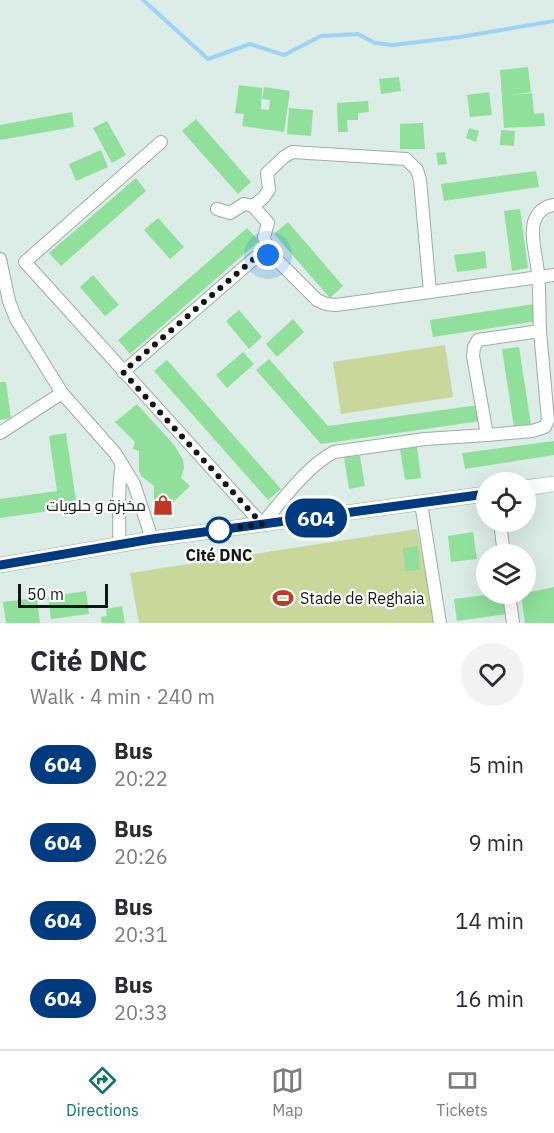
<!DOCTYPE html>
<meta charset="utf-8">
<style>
body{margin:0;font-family:"IBM Plex Sans",Cairo,sans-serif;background:#f2f2f3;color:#2b2b33;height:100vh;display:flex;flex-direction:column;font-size:22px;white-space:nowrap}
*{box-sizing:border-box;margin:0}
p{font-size:20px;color:#7c7c81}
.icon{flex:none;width:33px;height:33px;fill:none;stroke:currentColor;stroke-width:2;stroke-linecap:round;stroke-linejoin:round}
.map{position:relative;height:623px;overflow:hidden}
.sheet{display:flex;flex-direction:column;background:#fff;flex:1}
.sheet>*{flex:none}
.badge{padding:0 12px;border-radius:20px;font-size:21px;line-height:39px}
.tools{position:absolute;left:476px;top:472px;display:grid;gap:12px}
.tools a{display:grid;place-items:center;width:60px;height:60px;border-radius:50%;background:#fff;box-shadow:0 6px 24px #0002;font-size:30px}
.scale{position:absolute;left:18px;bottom:15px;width:90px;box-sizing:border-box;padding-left:6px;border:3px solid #121716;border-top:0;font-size:16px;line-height:21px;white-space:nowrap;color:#121716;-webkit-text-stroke:4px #fff;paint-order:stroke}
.you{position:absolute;width:30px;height:30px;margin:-15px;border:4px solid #fff;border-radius:50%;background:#1a73e8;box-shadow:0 0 0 9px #1a73e833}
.map>.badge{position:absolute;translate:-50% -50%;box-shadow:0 0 0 3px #fff}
.round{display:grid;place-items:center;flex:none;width:63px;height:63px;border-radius:32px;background:#f2f2f3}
.summary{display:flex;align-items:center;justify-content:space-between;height:102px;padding:0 30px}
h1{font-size:28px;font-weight:700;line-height:45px}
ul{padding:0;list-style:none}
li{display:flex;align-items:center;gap:18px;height:78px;padding:0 30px}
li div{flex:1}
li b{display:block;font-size:22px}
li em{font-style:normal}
li .badge{min-width:66px;font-weight:700;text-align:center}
.tabs{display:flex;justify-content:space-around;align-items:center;height:84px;border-top:2px solid #e1e1e2;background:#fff;font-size:16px;color:#7c7c81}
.tabs a{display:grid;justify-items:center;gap:3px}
.tabs .on{color:#0f766e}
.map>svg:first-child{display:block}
</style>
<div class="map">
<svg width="554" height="623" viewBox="0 0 554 623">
<rect width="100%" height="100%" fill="#dcece7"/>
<g fill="#c9d79b">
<polygon points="445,345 453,397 341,414 333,362"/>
<polygon points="417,529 436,623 139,623 130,573"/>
</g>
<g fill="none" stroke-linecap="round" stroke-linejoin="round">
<polyline stroke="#9dd4f6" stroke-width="4" points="143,0 208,59 250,44 284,55 321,36 358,34 375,43 393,45 460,37 554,21"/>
</g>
<g fill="#90e09b">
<polygon points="528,67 531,92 511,95 532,93 534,114 544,113 545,126 504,128 500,70"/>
<polygon points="399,77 401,91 381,94 379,79"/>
<polygon points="239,85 262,88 261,109 269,110 270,100 262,99 264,87 290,91 284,132 242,126 244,114 235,113"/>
<polygon points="489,92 492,115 470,117 467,95"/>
<polygon points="368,101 369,112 358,113 358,120 347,120 348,132 338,132 337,103"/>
<polygon points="289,108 313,110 311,136 287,134"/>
<polygon points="72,112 74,127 0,140 0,125"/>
<polygon points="196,119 251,182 238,194 182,131"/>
<polygon points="107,121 126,155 112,163 93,128"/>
<polygon points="423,123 425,149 400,149 400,124"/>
<polygon points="469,128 479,131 476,142 466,138"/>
<polygon points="501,130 515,131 514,146 500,145"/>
<polygon points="101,150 108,167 76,181 69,164"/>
<polygon points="445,152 447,164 438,165 436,153"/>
<polygon points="536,171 539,187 444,201 441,184"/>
<polygon points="136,178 146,191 61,266 49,253"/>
<polygon points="520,209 528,268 512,271 504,211"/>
<polygon points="158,218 184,247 170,259 144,230"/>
<polygon points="288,222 343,286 330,298 274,234"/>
<polygon points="247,228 259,241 130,354 118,340"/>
<polygon points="485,251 487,268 457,272 454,255"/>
<polygon points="93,275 119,305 105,316 80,287"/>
<polygon points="535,304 537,321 433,337 430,320"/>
<polygon points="239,310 262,337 249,349 226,321"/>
<polygon points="293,319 304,332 277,357 266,344"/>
<polygon points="519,347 531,425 514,428 502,349"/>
<polygon points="243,352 254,364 227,388 216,375"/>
<polygon points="269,359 328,426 478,405 481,421 321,444 256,370"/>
<polygon points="167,360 281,489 268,500 154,371"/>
<polygon points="0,382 6,382 11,418 0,420"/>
<polygon points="137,404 175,446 183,460 184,468 181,478 190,486 165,510 154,498 154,486 141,476 139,471 139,451 133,449 135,442 115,422"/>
<polygon points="66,433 77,507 0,518 0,499 57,491 49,436"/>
<polygon points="554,441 554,455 465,469 462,453"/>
<polygon points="417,447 421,478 405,480 400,449"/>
<polygon points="360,456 365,486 349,489 344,457"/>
<polygon points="473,532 477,559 451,562 448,536"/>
<polygon points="418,546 420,570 405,571 403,548"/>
<polygon points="554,587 554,623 525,623 521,594"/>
<polygon points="86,591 89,614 51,619 48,597"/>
<polygon points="494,594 505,594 507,614 457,621 454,599"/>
<polygon points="37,598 40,623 6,623 3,602"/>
<polygon points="122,606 125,623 102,623 101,617 107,616 106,609"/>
</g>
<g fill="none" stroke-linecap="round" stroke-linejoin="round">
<g stroke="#9daca8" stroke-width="14">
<g id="minor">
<path d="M161,142L25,262L262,524C282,501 307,466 334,452L425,439L487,435"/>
<polyline points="253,206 263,198 269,190 267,173 284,157 292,152 406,159 417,170 420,180 430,292"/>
<polyline points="217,209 230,213 244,204 253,206 268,223 264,237 269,255"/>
<polyline points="0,259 9,301 16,319 62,393 115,453 134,484 152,539"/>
<polygon points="540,331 548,420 545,427 532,431 487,435 473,356 474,347 478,340"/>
<path d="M540,331C539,312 540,293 538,274C537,258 530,237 534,222C537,213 544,206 554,205"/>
<polyline points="123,372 256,257 264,254 273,256 317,300 326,304 336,305 554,275"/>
<polyline points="0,433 62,393"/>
<polyline points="421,503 440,623"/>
<polyline points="500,522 504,555"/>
<path d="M119,544C120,517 117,490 122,464"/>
<polyline points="509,594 513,623"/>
</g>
</g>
<g stroke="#9daca8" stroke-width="16">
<g id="major">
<polyline points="525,488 554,484"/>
<polyline points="0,565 152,539 486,494"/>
</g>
</g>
<use href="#minor" stroke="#fff" stroke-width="12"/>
<use href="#major" stroke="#fff" stroke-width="15"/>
</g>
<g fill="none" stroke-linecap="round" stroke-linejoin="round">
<g stroke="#fff" stroke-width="14">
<polyline id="line" points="0,565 152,539 486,494"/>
</g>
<use href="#line" stroke="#003b80" stroke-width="9"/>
<polyline stroke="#121716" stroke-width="6" stroke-dasharray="0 10.8" points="219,530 262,524 123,372 256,257 268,255"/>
</g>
<defs>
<g id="shop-bare" transform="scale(1.62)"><path d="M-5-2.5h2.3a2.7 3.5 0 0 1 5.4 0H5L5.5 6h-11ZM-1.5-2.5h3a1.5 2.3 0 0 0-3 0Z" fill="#c33728" stroke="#fff" stroke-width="2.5" paint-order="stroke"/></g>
<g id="stadium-bare" transform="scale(1.62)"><path d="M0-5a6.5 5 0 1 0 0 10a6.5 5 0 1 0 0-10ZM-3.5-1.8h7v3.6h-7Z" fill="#c33728" stroke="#fff" stroke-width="2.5" paint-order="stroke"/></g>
</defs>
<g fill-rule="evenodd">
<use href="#shop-bare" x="163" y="505"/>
<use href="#stadium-bare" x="283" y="598"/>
</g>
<circle fill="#fff" stroke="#003b80" stroke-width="3" cx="219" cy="530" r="12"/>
<g text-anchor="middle" stroke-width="4.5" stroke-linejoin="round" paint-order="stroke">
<g font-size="16" fill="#121716" stroke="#fff" text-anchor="end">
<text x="146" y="511">مخبزة و حلويات</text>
<text x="300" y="604" text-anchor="start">Stade de Reghaia</text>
</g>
<g font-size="16" font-weight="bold" fill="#121716" stroke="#fff">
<text x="219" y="561">Cité DNC</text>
</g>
</g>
</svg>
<div class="tools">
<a><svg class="icon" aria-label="locate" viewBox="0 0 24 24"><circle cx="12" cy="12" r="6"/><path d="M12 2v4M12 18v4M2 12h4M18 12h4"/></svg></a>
<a><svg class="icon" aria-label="layers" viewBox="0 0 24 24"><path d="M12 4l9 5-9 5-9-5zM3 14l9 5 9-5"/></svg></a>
</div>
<div class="scale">50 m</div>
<div class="you" style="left:268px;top:255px"></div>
<b class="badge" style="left:316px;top:518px;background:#003b80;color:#fff">604</b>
</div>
<section class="sheet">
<div class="summary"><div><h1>Cité DNC</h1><p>Walk · 4 min · 240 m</p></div><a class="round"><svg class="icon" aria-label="heart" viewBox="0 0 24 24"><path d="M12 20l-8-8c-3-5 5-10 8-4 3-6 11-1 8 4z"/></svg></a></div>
<ul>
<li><span class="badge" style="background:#003b80;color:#fff">604</span><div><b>Bus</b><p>20:22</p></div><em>5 min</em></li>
<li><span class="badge" style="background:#003b80;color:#fff">604</span><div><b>Bus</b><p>20:26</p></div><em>9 min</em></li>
<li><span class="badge" style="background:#003b80;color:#fff">604</span><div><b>Bus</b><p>20:31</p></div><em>14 min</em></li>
<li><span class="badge" style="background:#003b80;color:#fff">604</span><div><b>Bus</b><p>20:33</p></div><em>16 min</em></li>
</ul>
</section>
<nav class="tabs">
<a class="on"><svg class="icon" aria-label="directions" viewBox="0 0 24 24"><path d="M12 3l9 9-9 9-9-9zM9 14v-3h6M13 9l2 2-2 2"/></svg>Directions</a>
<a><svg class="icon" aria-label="map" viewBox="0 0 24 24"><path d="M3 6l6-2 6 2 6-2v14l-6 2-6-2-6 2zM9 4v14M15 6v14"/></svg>Map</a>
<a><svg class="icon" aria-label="tickets" viewBox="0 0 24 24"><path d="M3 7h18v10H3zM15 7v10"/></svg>Tickets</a>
</nav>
